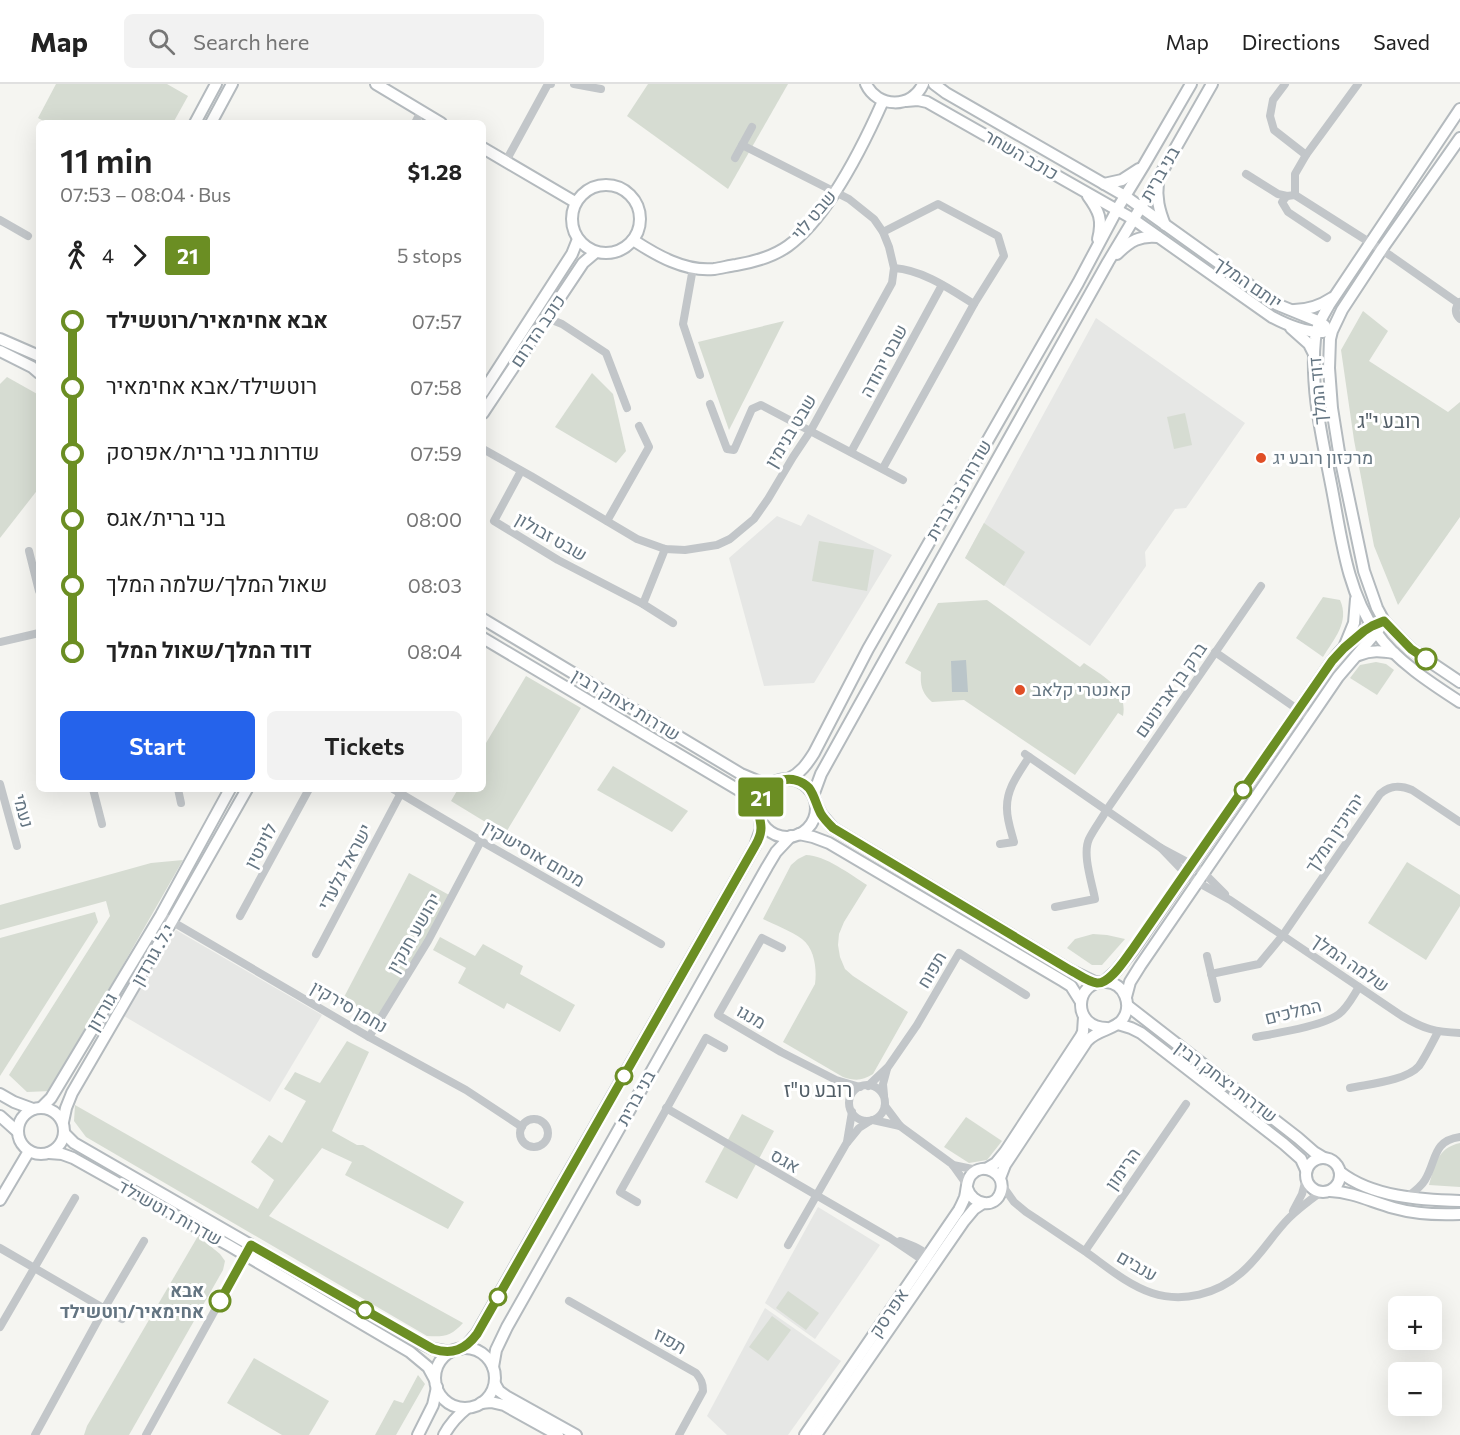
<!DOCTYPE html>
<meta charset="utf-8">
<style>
body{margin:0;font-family:Commissioner,Heebo,sans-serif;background:#f2f2f2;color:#222;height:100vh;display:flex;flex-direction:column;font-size:22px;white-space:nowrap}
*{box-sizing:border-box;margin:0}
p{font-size:20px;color:#767676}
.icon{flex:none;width:33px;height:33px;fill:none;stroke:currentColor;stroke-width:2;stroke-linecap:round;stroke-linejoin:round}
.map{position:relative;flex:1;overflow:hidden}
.panel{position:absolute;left:36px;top:36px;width:450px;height:672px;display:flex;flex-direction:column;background:#fff;border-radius:9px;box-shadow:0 6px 24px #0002}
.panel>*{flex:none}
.badge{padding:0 12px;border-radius:4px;font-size:21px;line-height:39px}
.buttons{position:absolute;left:1388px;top:1212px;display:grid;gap:12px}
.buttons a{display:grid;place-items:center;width:54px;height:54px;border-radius:9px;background:#fff;box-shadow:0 6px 24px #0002;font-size:30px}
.map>.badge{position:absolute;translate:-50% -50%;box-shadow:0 0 0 3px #fff}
.legs{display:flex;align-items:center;gap:9px;height:66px;padding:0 24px;font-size:20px}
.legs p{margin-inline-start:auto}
.headline{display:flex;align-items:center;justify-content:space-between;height:102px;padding:0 24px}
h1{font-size:33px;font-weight:600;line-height:45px}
.primary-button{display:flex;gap:12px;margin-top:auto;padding:12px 24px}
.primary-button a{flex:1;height:69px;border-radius:9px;background:#2563eb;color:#fff;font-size:24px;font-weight:600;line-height:69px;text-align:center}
.primary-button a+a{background:#f2f2f2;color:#222}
ul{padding:0 24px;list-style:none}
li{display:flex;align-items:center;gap:21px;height:66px;font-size:22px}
li i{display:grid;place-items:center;width:9px;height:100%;margin:0 8px;background:currentColor}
li i::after{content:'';width:15px;height:15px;margin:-8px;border:4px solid;border-radius:50%;background:#fff}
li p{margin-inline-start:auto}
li:first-child i{background:linear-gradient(#0000 50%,currentColor 0)}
li:last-child i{background:linear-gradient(currentColor 50%,#0000 0)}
header{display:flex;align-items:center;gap:36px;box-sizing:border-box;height:84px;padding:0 30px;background:#fff;border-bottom:2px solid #e0e0e0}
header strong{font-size:28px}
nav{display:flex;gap:33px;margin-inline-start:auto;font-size:21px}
.search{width:420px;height:54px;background:#f2f2f2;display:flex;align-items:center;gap:15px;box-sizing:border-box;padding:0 21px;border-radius:9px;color:#767676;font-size:22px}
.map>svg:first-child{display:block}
</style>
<header>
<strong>Map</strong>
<div class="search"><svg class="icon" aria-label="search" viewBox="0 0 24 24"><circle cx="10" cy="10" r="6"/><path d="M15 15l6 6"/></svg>Search here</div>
<nav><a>Map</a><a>Directions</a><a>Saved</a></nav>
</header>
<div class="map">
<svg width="1460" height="1351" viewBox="0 0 1460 1351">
<rect width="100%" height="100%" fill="#f5f5f1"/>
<g fill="#e6e7e5">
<polygon points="1096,234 1245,339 1186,424 1175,425 1145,468 1146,482 1090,562 965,474"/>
<polygon points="808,430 892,471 814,599 764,602 729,474 777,432 801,442"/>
<polygon points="176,846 322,931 270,1018 124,932"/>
<polygon points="818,1123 880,1161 815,1255 765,1219"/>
<polygon points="765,1224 841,1277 788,1351 727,1351 707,1332"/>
</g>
<g fill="#d6dcd2">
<polygon points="56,0 167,0 188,12 173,39 125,39 120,36 118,39 47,39 38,34"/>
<polygon points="648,0 788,0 728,105 627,32"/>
<polygon points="1363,227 1388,247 1369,277 1448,328 1460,318 1460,433 1398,521 1374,462 1354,356 1341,266"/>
<polygon points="784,237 729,346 698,258"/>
<polygon points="592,289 613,310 626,367 616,379 555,343"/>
<polygon points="7,293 39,311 39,404 0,454 0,300"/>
<polygon points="1185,329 1192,361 1174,365 1167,333"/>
<polygon points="984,439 1025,468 1004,502 965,474"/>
<polygon points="819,457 874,466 867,507 812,497"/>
<path d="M1323,513L1340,516C1350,538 1334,555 1323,573L1296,554Z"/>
<path d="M987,516L1080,583L1084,579C1103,592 1128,604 1123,632L1118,629L1075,691L964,616L932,618C922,609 920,602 921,588L905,579L938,519Z"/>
<polygon points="1376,578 1386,580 1394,586 1377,611 1350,594 1360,581"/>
<polygon points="526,592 581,624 505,750 451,717 458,705 483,705 483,664"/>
<polygon points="613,682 688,727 672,748 597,706"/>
<path d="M806,771C825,771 851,791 867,801L844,838L839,850L838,861L840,873L845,885L853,892L908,928L873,990C862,997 855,997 843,993L783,958L815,900C817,886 815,865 802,855C791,847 775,841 763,835L791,781L798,775Z"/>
<polygon points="183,776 51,1007 27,1008 9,991 110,832 106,817 0,846 0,821 151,779"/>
<polygon points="1407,778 1460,811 1460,822 1426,876 1368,839"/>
<polygon points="409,789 451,812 380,937 343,915"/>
<polygon points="95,828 98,838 0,992 0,854"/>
<polygon points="1093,850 1107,851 1125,855 1102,881 1092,881 1067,864 1075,855"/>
<polygon points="440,853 475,872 483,860 523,882 520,890 575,921 560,948 507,919 504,925 458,899 466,884 433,866"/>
<path d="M347,957L369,968L332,1047L357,1061H363L464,1118L448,1145L345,1091L352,1078L322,1064L269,1132L463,1239C451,1252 445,1253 427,1252L86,1053L74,1037L75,1021L258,1125L274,1096L251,1078L269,1051L282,1059L306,1017L284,1005L295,988L320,999Z"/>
<polygon points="742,1030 774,1047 737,1115 705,1098"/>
<polygon points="966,1033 1002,1057 987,1076 969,1079 944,1063"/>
<path d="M1460,1059V1103L1429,1101C1435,1081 1437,1064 1460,1059Z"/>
<polygon points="198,1152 220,1170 225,1177 223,1186 129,1351 84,1351 87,1342"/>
<polygon points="788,1207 819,1229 806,1246 776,1224"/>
<polygon points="772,1232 791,1246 768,1277 749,1263"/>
<polygon points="254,1274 329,1317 309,1351 282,1351 227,1319"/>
<polygon points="418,1291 425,1300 396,1351 375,1351 394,1316 403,1319"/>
</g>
<polygon fill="#bac5c9" points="966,576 968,608 952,608 951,577"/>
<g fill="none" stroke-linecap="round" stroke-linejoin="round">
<g stroke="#b4babe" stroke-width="14">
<g id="secondary">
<polyline points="376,0 441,39"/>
<path d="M866,0C877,24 912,25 923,0"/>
<polyline points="934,0 946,9 1125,112 1276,220 1320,238 1325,242"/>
<path d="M906,17L918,16L927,18L1133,135L1272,233C1287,241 1305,249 1323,248"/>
<path d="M1460,25L1329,221C1323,232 1316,242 1315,255C1310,304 1322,353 1331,400C1341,450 1346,506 1376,548C1395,576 1432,600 1460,618"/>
<polyline points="195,39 216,0"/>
<polyline points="211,39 232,0"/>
<polyline points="1460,54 1382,165 1342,226 1332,247 1330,255 1329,284 1332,324 1339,368 1364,487 1377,524 1384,537 1411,565 1460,598"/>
<polyline points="483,64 575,118"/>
<path d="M1158,98C1156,114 1159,126 1165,141"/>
<polyline points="1104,100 1122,96 1139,85"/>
<circle cx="606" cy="135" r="34"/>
<path d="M1088,112C1099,127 1103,136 1098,155"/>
<path d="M633,156C656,171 685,188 714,185C721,184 729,182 736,181C754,178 774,172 788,162C828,133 863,62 883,17"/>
<path d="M1117,170C1130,157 1140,151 1158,153"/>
<path d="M1294,226C1308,226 1320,222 1332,214"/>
<polyline points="1291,244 1309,260 1314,270"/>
<polyline points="0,255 39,272"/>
<polyline points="0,267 32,283 39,289"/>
<polyline points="483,308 572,170 578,155"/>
<polyline points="483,329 583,179 596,168"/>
<polyline points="483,535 741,690 760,698 771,699"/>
<polyline points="483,554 742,708 755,719 758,726"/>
<polyline points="1345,561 1354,539 1356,515"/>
<path d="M1359,571C1371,566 1381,567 1394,569"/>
<path d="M788,695C801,689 807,680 814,669L868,565L1078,199L1119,122L1144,81L1191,0"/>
<circle cx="787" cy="724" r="29"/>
<polyline points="814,713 814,709 821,690 860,620 1108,178 1159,93 1212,0"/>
<polyline points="816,720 821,730 833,744 1070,886 1097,899"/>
<polyline points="799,750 813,753 829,759 1063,897 1071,902 1081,918"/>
<path d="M1104,898L1116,887L1133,866L1332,577C1344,562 1360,546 1378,539"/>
<polyline points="1126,913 1130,898 1140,882 1310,634 1338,593 1379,545"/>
<polyline points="1128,922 1298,1054 1314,1068 1324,1074"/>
<polyline points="1118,940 1131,944 1141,949 1284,1060 1301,1075 1306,1086"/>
<polyline points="0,1010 14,1018 33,1025"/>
<circle cx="41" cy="1047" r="23"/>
<polyline points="41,1024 51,1014 161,831 230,705"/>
<polyline points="0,1032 18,1048"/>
<polyline points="63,1038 66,1024 72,1009 172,837 247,705"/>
<polyline points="64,1049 74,1059 415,1256 433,1265 450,1268"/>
<polyline points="49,1069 62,1070 73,1074 230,1162 410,1268 428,1283 435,1296"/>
<circle cx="1323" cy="1091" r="17"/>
<polyline points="986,1085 996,1079 1005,1068 1081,952 1083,948 1084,933"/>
<path d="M1340,1088C1372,1113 1420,1116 1460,1117"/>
<path d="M1000,1094L1005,1081L1087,957C1098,945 1114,946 1122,936C1133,922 1125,899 1106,898C1074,896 1071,944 1107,944"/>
<path d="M1330,1107C1353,1108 1372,1118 1394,1124C1415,1130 1438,1131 1460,1130"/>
<polyline points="0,1116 29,1067"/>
<circle cx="465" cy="1294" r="30"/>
<polyline points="460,1265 466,1262 477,1249 755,762 761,745 760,733"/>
<polyline points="493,1283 496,1266 507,1243 767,783 776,768 791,752"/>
<polyline points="495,1300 499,1307 506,1312 576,1351"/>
<polyline points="481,1319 491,1318 504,1321 558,1351"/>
<polyline points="418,1351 433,1321 437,1303"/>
<path d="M444,1351C450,1340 457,1332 467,1324"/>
<path d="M805,1351L959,1126C961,1122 963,1118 965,1113C967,1106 966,1097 971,1091C983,1077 1006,1089 1001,1107C996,1126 972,1121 967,1104"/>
<polyline points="816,1351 964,1137 974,1125 983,1119"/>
</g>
</g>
<g stroke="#c2c6c9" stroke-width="8">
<polyline points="574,0 601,5"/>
<polyline points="1285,0 1273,16 1270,32 1274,46 1306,71"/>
<polyline points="1358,0 1306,71 1295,90 1295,111 1391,172 1458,219"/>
<polyline points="415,39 421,27"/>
<polyline points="735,74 752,43"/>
<polyline points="506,77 548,0 551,0"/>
<polyline points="1246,90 1278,110 1287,112"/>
<polyline points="1295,111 1287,112 1282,118 1288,128 1327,154"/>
<polyline points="0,136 28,152"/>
<polyline points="693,184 683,240 700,291"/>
<path d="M894,184C923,186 950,205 974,220"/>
<path d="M1460,218C1454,224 1455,230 1460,235"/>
<polyline points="545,235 552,236 562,240 606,269 627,324"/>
<polyline points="710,320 727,365 734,366 752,325 761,321 903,396"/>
<polyline points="483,365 531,392 637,455 665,465 685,466 717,461 730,455 754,435 768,415 793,373 811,346 892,199 894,184 889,163 883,148 874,135 849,115 742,61"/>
<polyline points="851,368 942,201"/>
<polyline points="883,384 974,220 1004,172 998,152 938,120 883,148"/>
<polyline points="521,387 494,437 558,476 643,520 673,539"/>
<polyline points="607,437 649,363 639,342"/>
<polyline points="29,467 39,507"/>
<polyline points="643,520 665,465"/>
<polyline points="0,558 39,549"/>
<polyline points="1215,568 1310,634"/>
<polyline points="1025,670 1161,764 1191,780 1204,789 1225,810"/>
<polyline points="0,700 17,762"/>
<polyline points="93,705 102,740"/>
<polyline points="178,705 181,719"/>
<polyline points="393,705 481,757 661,860"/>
<path d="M1000,760L1014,758C1011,747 1007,736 1007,725C1006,705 1019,689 1029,673"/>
<path d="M1161,764L1185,789L1197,798L1230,816L1402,932C1424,945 1435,948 1460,949"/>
<path d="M1055,823L1095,815C1092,799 1082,770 1089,755C1094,745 1101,736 1106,727L1261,502"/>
<polyline points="161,831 369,953 466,1006 522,1043"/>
<polyline points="240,832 309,705"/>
<polyline points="782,864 762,854 718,931 781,968 836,996 860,1003"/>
<polyline points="316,870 402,707"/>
<polyline points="1207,872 1217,915"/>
<path d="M1211,890L1259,880L1283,851L1380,710C1390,701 1400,701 1412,706L1460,738"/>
<polyline points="369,953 428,857 481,757"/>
<path d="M1256,953C1277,949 1324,942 1339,930C1348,923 1353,912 1359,903"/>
<circle cx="867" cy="1019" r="18"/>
<polyline points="868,1002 888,983 917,941 959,869 1026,911"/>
<path d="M1350,1004C1368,1000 1406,997 1419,982C1426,972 1432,959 1438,948"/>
<polyline points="884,1011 883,1000 887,985"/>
<polyline points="885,1022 900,1042 952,1080 967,1101"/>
<polyline points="666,1024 890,1154 924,1177 928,1178"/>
<circle cx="534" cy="1049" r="14"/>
<polyline points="873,1036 900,1042"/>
<polyline points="847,1058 852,1028"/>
<polyline points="953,1081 977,1086"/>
<path d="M1002,1101L1014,1118L1026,1128C1046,1141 1066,1155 1086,1168C1107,1183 1128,1201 1152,1209C1183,1219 1217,1210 1241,1189C1260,1173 1272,1151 1289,1134C1299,1124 1310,1116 1321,1108"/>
<path d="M1407,1113C1414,1108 1421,1103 1425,1096C1437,1076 1432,1057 1460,1053"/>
<polyline points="637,1118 620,1108 706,954 724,964"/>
<polyline points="1293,1127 1302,1110 1306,1095"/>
<path d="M900,1157C911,1161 923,1165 930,1174"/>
<polyline points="788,1161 846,1060 859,1044 870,1037"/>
<polyline points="0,1164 122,1235"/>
<polyline points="1085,1167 1186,1020"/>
<path d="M569,1217L696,1289C701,1295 703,1299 703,1307L679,1351"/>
<polyline points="0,1243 75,1114"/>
<polyline points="35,1351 104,1225 144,1157"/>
<polyline points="146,1351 251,1161"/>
</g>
<use href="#secondary" stroke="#fff" stroke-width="10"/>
</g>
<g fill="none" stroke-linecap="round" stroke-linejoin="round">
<g stroke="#fff" stroke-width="14">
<path id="line-1" d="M220,1217L251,1161L433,1265C452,1271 465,1266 477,1250L755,762C758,757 761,751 761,744C761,738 759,732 758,726C758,711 768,698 783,696C792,694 802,697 809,704C815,712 816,721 821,730C824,735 829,740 833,744L1070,886C1078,890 1088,898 1097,899C1110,900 1125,875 1132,866L1332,577L1344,564L1364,547L1372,542L1384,537L1411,565L1426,575"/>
</g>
<use href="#line-1" stroke="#6b8e23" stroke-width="9"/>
</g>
<g fill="#e04e26" stroke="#fff" stroke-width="2">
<circle cx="1261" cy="374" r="6"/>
<circle cx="1020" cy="606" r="6"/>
</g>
<g fill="#fff" stroke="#6b8e23" stroke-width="3">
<circle cx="1426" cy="575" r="10"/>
<circle cx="1243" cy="706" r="8"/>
<circle cx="624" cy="992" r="8"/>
<circle cx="498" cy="1213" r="8"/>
<circle cx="220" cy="1217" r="10"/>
<circle cx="365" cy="1226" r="8"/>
</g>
<g text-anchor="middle" stroke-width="6" stroke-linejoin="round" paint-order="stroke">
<g font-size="18" fill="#647582" stroke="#fff">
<text transform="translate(1021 71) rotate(30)" y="6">כוכב השחר</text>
<text transform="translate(1160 90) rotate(-60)" y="6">בני ברית</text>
<text transform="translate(814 131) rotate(-50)" y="6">שבט לוי</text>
<text transform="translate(1248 199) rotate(34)" y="6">יותם המלך</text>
<text transform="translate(538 247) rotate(-56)" y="6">כוכב הדרום</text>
<text transform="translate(884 277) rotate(-62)" y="6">שבט יהודה</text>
<text transform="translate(1318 307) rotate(-95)" y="6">דוד המלך</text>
<text transform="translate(791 347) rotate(-59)" y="6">שבט בנימין</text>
<text transform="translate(959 406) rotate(-60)" y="6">שדרות בני ברית</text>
<text transform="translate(551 453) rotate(30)" y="6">שבט זבולון</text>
<text transform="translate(1171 606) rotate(-55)" y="6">ברק בן אבינועם</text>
<text transform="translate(626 621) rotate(31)" y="6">שדרות יצחק רבין</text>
<text transform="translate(23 727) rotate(75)" y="6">נעמי</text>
<text transform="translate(1335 749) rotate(-56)" y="6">יהויכין המלך</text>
<text transform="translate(261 762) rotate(-62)" y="6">לוינטין</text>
<text transform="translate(534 770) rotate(30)" y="6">מנחם אוסישקין</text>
<text transform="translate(345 783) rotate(-62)" y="6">ישראל גלעדי</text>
<text transform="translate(414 849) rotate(-60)" y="6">יהושע חנקין</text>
<text transform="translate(153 871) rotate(-60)" y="6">י.ל. גורדון</text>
<text transform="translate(1350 879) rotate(34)" y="6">שלמה המלך</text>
<text transform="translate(932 886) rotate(-59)" y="6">תפוח</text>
<text transform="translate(349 923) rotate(30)" y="6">נחמן סירקין</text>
<text transform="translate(102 928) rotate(-59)" y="6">גורדון</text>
<text transform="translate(1293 928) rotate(-14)" y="6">המלכים</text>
<text transform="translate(751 933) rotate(30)" y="6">מנגו</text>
<text transform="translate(1226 998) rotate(37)" y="6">שדרות יצחק רבין</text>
<text transform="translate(636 1014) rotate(-61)" y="6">בני ברית</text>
<text transform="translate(785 1077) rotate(30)" y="6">אגס</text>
<text transform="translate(1123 1085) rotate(-55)" y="6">הרימון</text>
<text transform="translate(170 1129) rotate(29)" y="6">שדרות רוטשילד</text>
<text transform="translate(1137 1182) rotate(30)" y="6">ענבים</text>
<text transform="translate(889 1229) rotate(-56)" y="6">אפרסק</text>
<text transform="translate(670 1257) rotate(30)" y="6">תפוז</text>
</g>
<g font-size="18" fill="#647582" stroke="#fff" text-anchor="start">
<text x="1273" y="380">מרכזון רובע יג</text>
<text x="1032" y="612">קאנטרי קלאב</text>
</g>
<g font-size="18" font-weight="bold" fill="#647582" stroke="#fff" text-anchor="end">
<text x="204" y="1213">אבא<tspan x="204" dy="21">אחימאיר/רוטשילד</tspan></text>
</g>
<g font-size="20" fill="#525e67" stroke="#fff">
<text x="1389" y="344">רובע י"ג</text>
<text x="818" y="1013">רובע ט"ז</text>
</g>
</g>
</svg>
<div class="buttons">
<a>+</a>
<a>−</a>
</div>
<b class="badge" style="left:761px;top:713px;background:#6b8e23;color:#fff">21</b>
<section class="panel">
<div class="headline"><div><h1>11 min</h1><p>07:53 – 08:04 · Bus</p></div><b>$1.28</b></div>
<div class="legs"><svg class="icon" aria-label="walk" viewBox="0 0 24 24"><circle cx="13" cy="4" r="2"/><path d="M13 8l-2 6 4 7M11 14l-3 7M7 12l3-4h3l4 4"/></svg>4<svg class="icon" aria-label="forward" viewBox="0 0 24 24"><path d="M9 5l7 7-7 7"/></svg><b class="badge" style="background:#6b8e23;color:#fff">21</b><p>5 stops</p></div>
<ul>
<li><i style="color:#6b8e23"></i><b>אבא אחימאיר/רוטשילד</b><p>07:57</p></li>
<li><i style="color:#6b8e23"></i><span>רוטשילד/אבא אחימאיר</span><p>07:58</p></li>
<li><i style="color:#6b8e23"></i><span>שדרות בני ברית/אפרסק</span><p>07:59</p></li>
<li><i style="color:#6b8e23"></i><span>בני ברית/אגס</span><p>08:00</p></li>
<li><i style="color:#6b8e23"></i><span>שאול המלך/שלמה המלך</span><p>08:03</p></li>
<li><i style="color:#6b8e23"></i><b>דוד המלך/שאול המלך</b><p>08:04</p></li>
</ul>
<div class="primary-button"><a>Start</a><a>Tickets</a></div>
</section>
</div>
